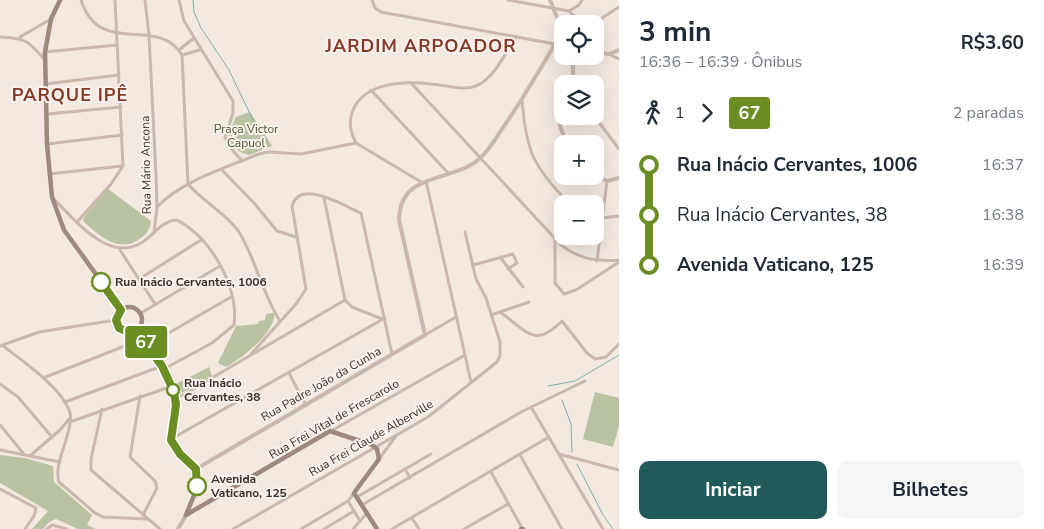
<!DOCTYPE html>
<html lang="pt">
<meta charset="utf-8">
<style>
body{margin:0;font-family:"Nunito Sans",sans-serif;background:#f6f6f7;color:#1f2937;height:100vh;display:flex;flex-direction:column;font-size:19px;white-space:nowrap}
*{box-sizing:border-box;margin:0}
p{font-size:16px;color:#747a83}
.icon{flex:none;width:28px;height:28px;fill:none;stroke:currentColor;stroke-width:2;stroke-linecap:round;stroke-linejoin:round}
.map{position:relative;flex:1;overflow:hidden}
.sheet{display:flex;flex-direction:column;background:#fff;width:425px}
.sheet>*{flex:none}
.badge{padding:0 10px;border-radius:4px;font-size:18px;line-height:32px}
.controls{position:absolute;left:554px;top:15px;display:grid;gap:10px}
.controls a{display:grid;place-items:center;width:50px;height:50px;border-radius:10px;background:#fff;box-shadow:0 5px 20px #0002;font-size:25px}
.map>.badge{position:absolute;translate:-50% -50%;box-shadow:0 0 0 2px #fff}
.legs{display:flex;align-items:center;gap:8px;height:55px;padding:0 20px;font-size:16px}
.legs p{margin-inline-start:auto}
.summary{display:flex;align-items:center;justify-content:space-between;height:85px;padding:0 20px}
h1{font-size:28px;font-weight:700;line-height:38px}
.primary-button{display:flex;gap:10px;margin-top:auto;padding:10px 20px}
.primary-button a{flex:1;height:58px;border-radius:10px;background:#215a5a;color:#fff;font-size:20px;font-weight:700;line-height:58px;text-align:center}
.primary-button a+a{background:#f6f6f7;color:#1f2937}
ul{padding:0 20px;list-style:none}
li{display:flex;align-items:center;gap:18px;height:50px;font-size:19px}
li i{display:grid;place-items:center;width:8px;height:100%;margin:0 6px;background:currentColor}
li i::after{content:'';width:12px;height:12px;margin:-6px;border:4px solid;border-radius:50%;background:#fff}
li p{margin-inline-start:auto}
li:first-child i{background:linear-gradient(#0000 50%,currentColor 0)}
li:last-child i{background:linear-gradient(currentColor 50%,#0000 0)}
main{display:flex;flex:1;min-height:0}
.map>svg:first-child{display:block}
</style>
<main>
<div class="map">
<svg width="619" height="529" viewBox="0 0 619 529">
<rect width="100%" height="100%" fill="#f3e9e1"/>
<g fill="#b9c2a1">
<polygon points="250,112 272,146 249,155 240,152 230,143 229,132 236,117"/>
<path d="M108,189L151,221C150,230 146,235 138,240C118,253 98,235 83,221L84,217Z"/>
<path d="M274,313C277,331 240,360 226,367L218,363L236,326L258,324L259,321L265,320L266,314Z"/>
<polygon points="209,367 212,376 182,393 178,383"/>
<polygon points="595,392 619,398 619,426 613,447 583,439"/>
<polygon points="0,455 25,458 53,466 54,482 92,515 87,525 96,529 78,529 56,519 49,522 43,529 32,529 48,511 0,483"/>
</g>
<g fill="none" stroke-linecap="round" stroke-linejoin="round">
<g stroke="#80afae" stroke-width="1">
<polyline points="193,0 194,12 201,28 229,70 252,118 267,140"/>
<polyline points="548,386 575,381 619,355"/>
<polyline points="562,400 571,424 572,452"/>
<polyline points="577,464 603,515 613,529"/>
</g>
<g stroke="#cbb8ad" stroke-width="3">
<path d="M81,0C100,59 157,14 182,55"/>
<polyline points="145,0 149,35 156,175 157,208 154,233"/>
<polyline points="179,0 184,21 233,101 233,113 225,137 230,147 242,161"/>
<polyline points="372,0 375,8 381,12 555,44"/>
<polyline points="508,0 569,11 579,5 582,0"/>
<polyline points="569,11 578,20 593,24 619,7"/>
<path d="M0,37C25,38 28,40 44,59"/>
<polyline points="20,37 51,19"/>
<polyline points="179,50 194,38"/>
<polyline points="45,52 117,45"/>
<polyline points="609,54 619,59"/>
<path d="M182,55L188,184C203,202 226,213 239,232C256,260 262,293 280,321"/>
<polyline points="182,55 200,50"/>
<polyline points="45,84 119,75"/>
<path d="M412,84L561,245C579,259 597,262 619,260"/>
<polyline points="371,90 449,174"/>
<polyline points="600,99 598,121 619,149"/>
<path d="M522,100C526,151 533,167 570,204"/>
<polyline points="47,114 121,107"/>
<polyline points="47,144 122,135"/>
<polyline points="222,170 254,203 277,231 296,237"/>
<polyline points="49,174 122,166"/>
<polyline points="426,181 471,382"/>
<path d="M421,182L356,143C350,132 348,122 353,110C365,82 404,81 431,84C445,85 463,91 476,86C494,79 506,52 516,36"/>
<path d="M52,197C76,221 113,269 148,238C156,231 165,220 177,220C210,237 239,286 234,325L212,343L164,369"/>
<polyline points="324,198 345,300 352,307 382,319"/>
<path d="M157,207C182,181 225,168 259,154L268,152L301,154L356,143"/>
<polyline points="595,217 602,218 619,216"/>
<polyline points="77,222 111,184 123,166 115,0"/>
<polyline points="555,241 555,283 564,294 576,290 619,262"/>
<polyline points="120,250 155,304"/>
<polyline points="500,257 523,287"/>
<polyline points="597,261 607,181"/>
<polyline points="473,265 513,254 517,263 508,269"/>
<polyline points="139,279 201,240"/>
<path d="M500,312C527,331 534,349 562,321L587,353L595,359L606,357L619,344"/>
<polyline points="141,313 220,266"/>
<polyline points="491,315 529,302"/>
<polyline points="425,335 456,317"/>
<path d="M2,345C22,361 63,388 70,413C72,422 68,432 66,440C62,453 55,469 59,482L95,513L103,517L147,519"/>
<polyline points="148,345 231,297"/>
<polyline points="0,346 39,332 116,320"/>
<path d="M251,354L296,304L306,289L292,206C300,178 344,206 361,213L392,354"/>
<polyline points="289,373 305,404"/>
<polyline points="43,378 143,339"/>
<polyline points="0,384 18,397 52,437"/>
<polyline points="140,396 130,457 155,481 157,488 143,515"/>
<polyline points="176,399 345,300"/>
<polyline points="65,402 162,366"/>
<polyline points="531,407 603,529"/>
<polyline points="102,409 91,459 91,470 160,529"/>
<polyline points="70,422 172,386"/>
<polyline points="0,425 23,453"/>
<polyline points="331,431 465,355"/>
<polyline points="171,439 385,318"/>
<polyline points="0,450 60,462"/>
<polyline points="559,454 619,470"/>
<polyline points="31,455 60,430 70,418"/>
<polyline points="520,455 562,529"/>
<polyline points="379,459 396,436"/>
<polyline points="405,469 410,478"/>
<polyline points="491,472 522,528"/>
<polyline points="0,489 36,508 34,516 25,529"/>
<polyline points="357,497 431,454"/>
<polyline points="348,501 360,521"/>
<polyline points="362,505 523,411 585,381"/>
<polyline points="412,518 419,529"/>
<polyline points="47,529 52,525 67,529"/>
<polyline points="233,529 428,417 497,362 500,356 500,342 486,298 476,279 465,232"/>
<polyline points="301,529 348,501 354,493"/>
<polyline points="324,529 354,511"/>
<polyline points="353,529 367,513"/>
<polyline points="392,529 549,437"/>
<polyline points="464,529 508,504"/>
</g>
<g stroke="#cbb8ad" stroke-width="4">
<polyline points="550,0 562,30"/>
<polyline points="595,52 609,54 619,50"/>
<polyline points="571,84 573,76 573,56"/>
<polyline points="562,105 560,126 567,144"/>
<polyline points="595,175 607,181 619,178"/>
<path d="M196,469L425,335L399,220C400,171 450,183 478,160C488,152 495,140 502,129C521,102 538,73 555,44L562,46"/>
<polyline points="178,529 186,515"/>
</g>
<g stroke="#9f887e" stroke-width="4.5">
<polyline points="60,0 51,19 45,52 47,144 52,197 64,230 121,309"/>
<circle cx="129" cy="320" r="13"/>
<path d="M136,331C151,349 177,381 177,405C176,417 170,428 171,440L197,472V488L186,515"/>
<polyline points="186,515 330,431 372,445 377,449 379,459 354,493 377,529"/>
<polyline points="521,529 523,529"/>
</g>
</g>
<g fill="none" stroke-linecap="round" stroke-linejoin="round">
<g stroke="#fff" stroke-width="11">
<polyline id="line-1" points="101,282 121,310 116,320 119,328 127,332 136,331 162,366 174,392 176,405 171,440 180,454 196,469 197,486"/>
</g>
<use href="#line-1" stroke="#6b8e23" stroke-width="8"/>
</g>
<g fill="#fff" stroke="#6b8e23" stroke-width="2.5">
<circle cx="101" cy="282" r="9"/>
<circle cx="173" cy="390" r="6"/>
<circle cx="197" cy="486" r="9"/>
</g>
<g text-anchor="middle" stroke-width="4" stroke-linejoin="round" paint-order="stroke">
<g font-size="12" fill="#4b572f" stroke="#faf3ed">
<text x="246" y="133">Praça Victor<tspan x="246" dy="14">Capuol</tspan></text>
</g>
<g font-size="12" fill="#392f2b" stroke="#faf3ed">
<text transform="translate(146 165) rotate(-91)" y="4">Rua Mário Ancona</text>
<text transform="translate(321 384) rotate(-30)" y="4">Rua Padre João da Cunha</text>
<text transform="translate(334 419) rotate(-30)" y="4">Rua Frei Vital de Frescarolo</text>
<text transform="translate(371 438) rotate(-30)" y="4">Rua Frei Claude Alberville</text>
</g>
<g font-size="12" font-weight="bold" fill="#392f2b" stroke="#faf3ed" text-anchor="start">
<text x="115" y="286">Rua Inácio Cervantes, 1006</text>
<text x="184" y="387">Rua Inácio<tspan x="184" dy="14">Cervantes, 38</tspan></text>
<text x="211" y="483">Avenida<tspan x="211" dy="14">Vaticano, 125</tspan></text>
</g>
<g font-size="18" font-weight="bold" letter-spacing="1" fill="#863726" stroke="#faf3ed">
<text x="421" y="52">JARDIM ARPOADOR</text>
<text x="70" y="101">PARQUE IPÊ</text>
</g>
</g>
</svg>
<div class="controls">
<a><svg class="icon" aria-label="locate" viewBox="0 0 24 24"><circle cx="12" cy="12" r="6"/><path d="M12 2v4M12 18v4M2 12h4M18 12h4"/></svg></a>
<a><svg class="icon" aria-label="layers" viewBox="0 0 24 24"><path d="M12 4l9 5-9 5-9-5zM3 14l9 5 9-5"/></svg></a>
<a>+</a>
<a>−</a>
</div>
<b class="badge" style="left:146px;top:342px;background:#6b8e23;color:#fff">67</b>
</div>
<section class="sheet">
<div class="summary"><div><h1>3 min</h1><p>16:36 – 16:39 · Ônibus</p></div><b>R$3.60</b></div>
<div class="legs"><svg class="icon" aria-label="walk" viewBox="0 0 24 24"><circle cx="13" cy="4" r="2"/><path d="M13 8l-2 6 4 7M11 14l-3 7M7 12l3-4h3l4 4"/></svg>1<svg class="icon" aria-label="forward" viewBox="0 0 24 24"><path d="M9 5l7 7-7 7"/></svg><b class="badge" style="background:#6b8e23;color:#fff">67</b><p>2 paradas</p></div>
<ul>
<li><i style="color:#6b8e23"></i><b>Rua Inácio Cervantes, 1006</b><p>16:37</p></li>
<li><i style="color:#6b8e23"></i><span>Rua Inácio Cervantes, 38</span><p>16:38</p></li>
<li><i style="color:#6b8e23"></i><b>Avenida Vaticano, 125</b><p>16:39</p></li>
</ul>
<div class="primary-button"><a>Iniciar</a><a>Bilhetes</a></div>
</section>
</main>
